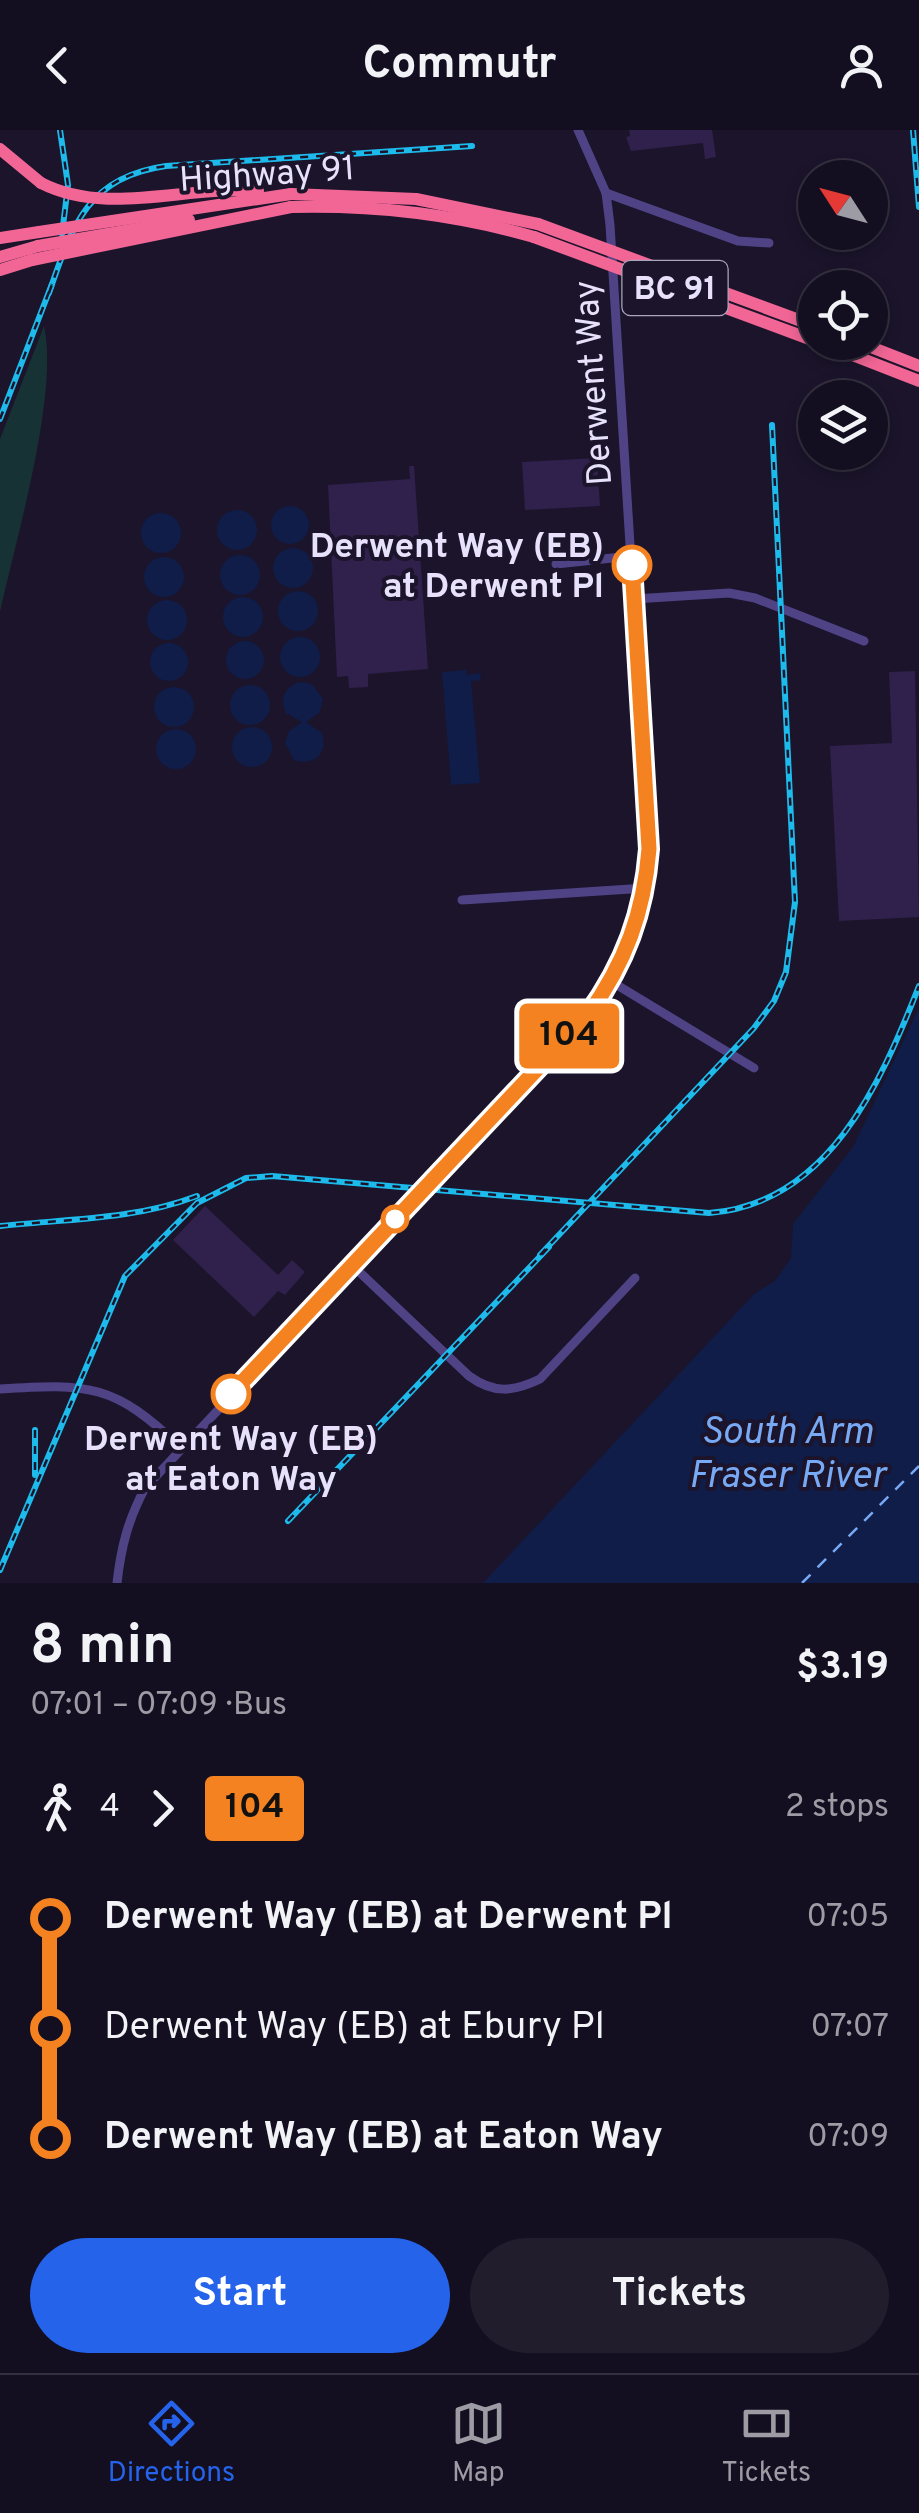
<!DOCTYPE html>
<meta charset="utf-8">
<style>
body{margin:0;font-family:Overpass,sans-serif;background:#211d2d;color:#f1f3f6;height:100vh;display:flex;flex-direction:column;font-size:38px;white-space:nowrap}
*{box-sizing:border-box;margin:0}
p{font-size:32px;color:#9d9ca5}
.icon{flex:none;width:55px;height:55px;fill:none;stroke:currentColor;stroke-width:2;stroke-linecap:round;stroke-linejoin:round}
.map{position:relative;height:1453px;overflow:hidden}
.panel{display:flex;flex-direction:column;background:#140f20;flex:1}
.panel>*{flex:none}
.badge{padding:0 20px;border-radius:8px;font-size:35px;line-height:65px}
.needle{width:65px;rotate:306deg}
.controls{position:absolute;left:798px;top:30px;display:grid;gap:20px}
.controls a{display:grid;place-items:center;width:90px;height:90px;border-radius:50%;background:#140f20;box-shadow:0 5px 15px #0003,0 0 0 2px #332f3e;font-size:50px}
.map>.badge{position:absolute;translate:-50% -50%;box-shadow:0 0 0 5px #fff}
.legs{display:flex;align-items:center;gap:15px;height:110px;padding:0 30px;font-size:32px}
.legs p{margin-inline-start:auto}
.summary{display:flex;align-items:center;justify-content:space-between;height:170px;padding:0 30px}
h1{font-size:55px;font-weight:700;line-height:75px}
.action{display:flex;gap:20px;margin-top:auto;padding:20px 30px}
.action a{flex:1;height:115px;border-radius:60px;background:#2563eb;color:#fff;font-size:40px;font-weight:700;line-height:115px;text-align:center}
.action a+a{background:#211d2d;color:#f1f3f6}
ul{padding:0 30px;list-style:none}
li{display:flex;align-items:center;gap:35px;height:110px;font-size:38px}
li i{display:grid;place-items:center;width:15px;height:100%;margin:0 12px;background:currentColor}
li i::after{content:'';width:25px;height:25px;margin:-12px;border:8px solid;border-radius:50%;background:#140f20}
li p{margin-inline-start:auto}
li:first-child i{background:linear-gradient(#0000 50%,currentColor 0)}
li:last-child i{background:linear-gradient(currentColor 50%,#0000 0)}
header{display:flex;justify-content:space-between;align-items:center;height:130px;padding:0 30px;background:#140f20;font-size:45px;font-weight:700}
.dock{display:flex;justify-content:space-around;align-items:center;height:140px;border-top:2px solid #332f3e;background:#140f20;font-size:28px;color:#9d9ca5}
.dock a{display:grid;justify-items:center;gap:5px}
.dock .current{color:#2563eb}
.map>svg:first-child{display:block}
</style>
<header><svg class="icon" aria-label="back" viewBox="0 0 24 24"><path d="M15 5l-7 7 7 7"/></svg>Commutr<svg class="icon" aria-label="person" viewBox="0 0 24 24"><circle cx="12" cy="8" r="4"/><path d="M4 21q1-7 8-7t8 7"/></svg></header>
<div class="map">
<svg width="919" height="1453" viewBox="0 0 919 1453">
<rect width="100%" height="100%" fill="#1b142b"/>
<path fill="#173235" d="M44,196C59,264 16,409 0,482V309Z"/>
<g fill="#101d48">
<circle cx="290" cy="395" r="19"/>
<circle cx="237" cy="400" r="20"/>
<circle cx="161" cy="403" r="20"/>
<circle cx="293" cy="438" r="20"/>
<circle cx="240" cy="445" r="20"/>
<circle cx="164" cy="447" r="20"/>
<circle cx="298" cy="481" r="20"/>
<circle cx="243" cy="487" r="20"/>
<circle cx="167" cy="490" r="20"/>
<circle cx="300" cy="527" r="20"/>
<circle cx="245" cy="530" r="19"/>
<circle cx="169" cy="532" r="19"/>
<polygon points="466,540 467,545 480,543 481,550 471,551 480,653 451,655 442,542"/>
<path d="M300,552L312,554L323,569L320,582L306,592L322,603C329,623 314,637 294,630L285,613L289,601L302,592L286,583C279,569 285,556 300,552Z"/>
<circle cx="250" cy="575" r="20"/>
<circle cx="174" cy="577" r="20"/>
<circle cx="252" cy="617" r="20"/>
<circle cx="176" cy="619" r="20"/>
<polygon points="919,878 919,1453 483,1453 754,1164 775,1151 791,1128 793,1094 853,1017"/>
</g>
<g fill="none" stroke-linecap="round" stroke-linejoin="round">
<polyline stroke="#77a9f4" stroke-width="2.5" stroke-dasharray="12 10" stroke-linecap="butt" points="802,1453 919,1336"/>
</g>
<g fill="#2f214b">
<polygon points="629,0 712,0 716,27 705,29 703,13 631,21 626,7 630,6"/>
<polygon points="597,328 600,376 525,380 522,332"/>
<polygon points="409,336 414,336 428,539 368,544 368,557 349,558 348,546 337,547 328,355 410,349"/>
<polygon points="915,541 919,787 839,791 830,616 892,613 889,542"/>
<polygon points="205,1076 278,1145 292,1130 305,1142 285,1165 278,1161 254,1187 173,1110"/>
</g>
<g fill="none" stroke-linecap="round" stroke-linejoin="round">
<g stroke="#4f4386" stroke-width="9">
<polyline points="606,63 738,111 769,113"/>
<polyline points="556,434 631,426"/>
<polyline points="634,469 729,463 755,468 864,511"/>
<polyline points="462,770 646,758"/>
<polyline points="612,852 754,938"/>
<path d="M352,1135L469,1246C494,1264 513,1262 540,1249L635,1148"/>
<path d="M0,1259C89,1253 115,1254 181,1318"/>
<path d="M117,1453C121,1417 128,1390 145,1358L588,885C625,833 644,783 649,719L610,95L606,63L578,0"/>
</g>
<g stroke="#f26696" stroke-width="12">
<polyline points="0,19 41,53"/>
<polyline points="291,64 416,69 538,94"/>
<path d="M291,77C374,75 455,84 534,107"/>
<polyline points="0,108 39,102"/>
<polyline points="0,127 38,116"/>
<polyline points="0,140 32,130"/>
<polyline points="819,212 919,251"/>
<polyline points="858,212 919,236"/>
</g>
<g stroke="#1dbbec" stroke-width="6">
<g id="rail">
<polyline points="60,0 68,55 62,104"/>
<polyline points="913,0 919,77"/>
<path d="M49,163C72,96 87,47 166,36L472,16"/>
<polyline points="0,289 52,154"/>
<path d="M0,1096C67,1089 134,1090 197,1066"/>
<polyline points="540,1125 754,898 774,871 786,842 795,772 772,295"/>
<polyline points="35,1300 35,1345"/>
<polyline points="288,1391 549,1117"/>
<path d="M0,1440L125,1146L197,1073L246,1048L272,1046L709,1083C828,1074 880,955 919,856"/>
</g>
</g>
<use href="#rail" stroke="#1b142b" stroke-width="2.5" stroke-dasharray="8" stroke-linecap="butt"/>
<g stroke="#f26696" stroke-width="12">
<path d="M41,53C108,87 186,55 258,61"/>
<polyline points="538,94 815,196"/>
<polyline points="39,102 291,64"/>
<polyline points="534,107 815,211"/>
<polyline points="38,116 189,90"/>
<polyline points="32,130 291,77"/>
</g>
</g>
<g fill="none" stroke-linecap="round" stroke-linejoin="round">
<g stroke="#fff" stroke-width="22">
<path id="line-1" d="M231,1264L588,885C625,833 644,783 649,719L632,435"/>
</g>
<use href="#line-1" stroke="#f58220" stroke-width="15"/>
</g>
<g fill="#fff" stroke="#f58220" stroke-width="5">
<circle cx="632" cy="435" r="18"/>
<circle cx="395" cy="1089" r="12"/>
<circle cx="231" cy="1264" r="18"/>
</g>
<g text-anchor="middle" stroke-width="8" stroke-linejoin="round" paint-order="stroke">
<rect fill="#1b142b" stroke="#aaa4bd" stroke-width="2.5" x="622.5" y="131" width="105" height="54" rx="8"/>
<g font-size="32" font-weight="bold" fill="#e8e1fc">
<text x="675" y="169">BC 91</text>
</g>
<g font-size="35" fill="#e8e1fc" stroke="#1b142b">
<text transform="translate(267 43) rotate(-4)" y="12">Highway 91</text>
<text transform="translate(592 253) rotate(-94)" y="12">Derwent Way</text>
</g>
<g font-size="35" font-weight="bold" fill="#e8e1fc" stroke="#1b142b" text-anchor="end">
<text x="604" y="427">Derwent Way (EB)<tspan x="604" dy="40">at Derwent Pl</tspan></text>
<text x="231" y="1320" text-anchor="middle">Derwent Way (EB)<tspan x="231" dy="40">at Eaton Way</tspan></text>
</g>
<g font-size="38" font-style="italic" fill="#77a9f4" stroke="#1b142b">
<text x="787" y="1313">South Arm<tspan x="787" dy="44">Fraser River</tspan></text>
</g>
</g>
</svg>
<div class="controls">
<a><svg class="needle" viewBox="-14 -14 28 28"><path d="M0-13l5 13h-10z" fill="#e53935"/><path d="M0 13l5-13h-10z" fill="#9d9ca5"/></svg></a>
<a><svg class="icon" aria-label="locate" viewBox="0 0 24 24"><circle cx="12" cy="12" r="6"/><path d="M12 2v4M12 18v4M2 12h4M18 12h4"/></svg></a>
<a><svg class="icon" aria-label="layers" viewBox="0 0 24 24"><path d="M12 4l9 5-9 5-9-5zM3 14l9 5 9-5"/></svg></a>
</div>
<b class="badge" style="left:569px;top:906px;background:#f58220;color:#111">104</b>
</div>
<section class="panel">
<div class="summary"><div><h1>8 min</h1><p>07:01 – 07:09 · Bus</p></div><b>$3.19</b></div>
<div class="legs"><svg class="icon" aria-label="walk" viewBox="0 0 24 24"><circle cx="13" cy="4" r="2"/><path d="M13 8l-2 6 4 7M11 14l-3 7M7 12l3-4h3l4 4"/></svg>4<svg class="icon" aria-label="forward" viewBox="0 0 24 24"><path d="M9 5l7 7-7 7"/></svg><b class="badge" style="background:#f58220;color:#111">104</b><p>2 stops</p></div>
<ul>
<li><i style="color:#f58220"></i><b>Derwent Way (EB) at Derwent Pl</b><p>07:05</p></li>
<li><i style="color:#f58220"></i><span>Derwent Way (EB) at Ebury Pl</span><p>07:07</p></li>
<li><i style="color:#f58220"></i><b>Derwent Way (EB) at Eaton Way</b><p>07:09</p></li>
</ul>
<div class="action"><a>Start</a><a>Tickets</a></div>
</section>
<nav class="dock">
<a class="current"><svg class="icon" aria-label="directions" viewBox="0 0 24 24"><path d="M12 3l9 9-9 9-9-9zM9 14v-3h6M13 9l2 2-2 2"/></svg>Directions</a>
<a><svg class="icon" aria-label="map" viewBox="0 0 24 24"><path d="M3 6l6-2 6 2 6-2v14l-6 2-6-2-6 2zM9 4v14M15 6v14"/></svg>Map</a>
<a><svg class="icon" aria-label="tickets" viewBox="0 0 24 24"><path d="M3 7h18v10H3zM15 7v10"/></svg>Tickets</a>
</nav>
